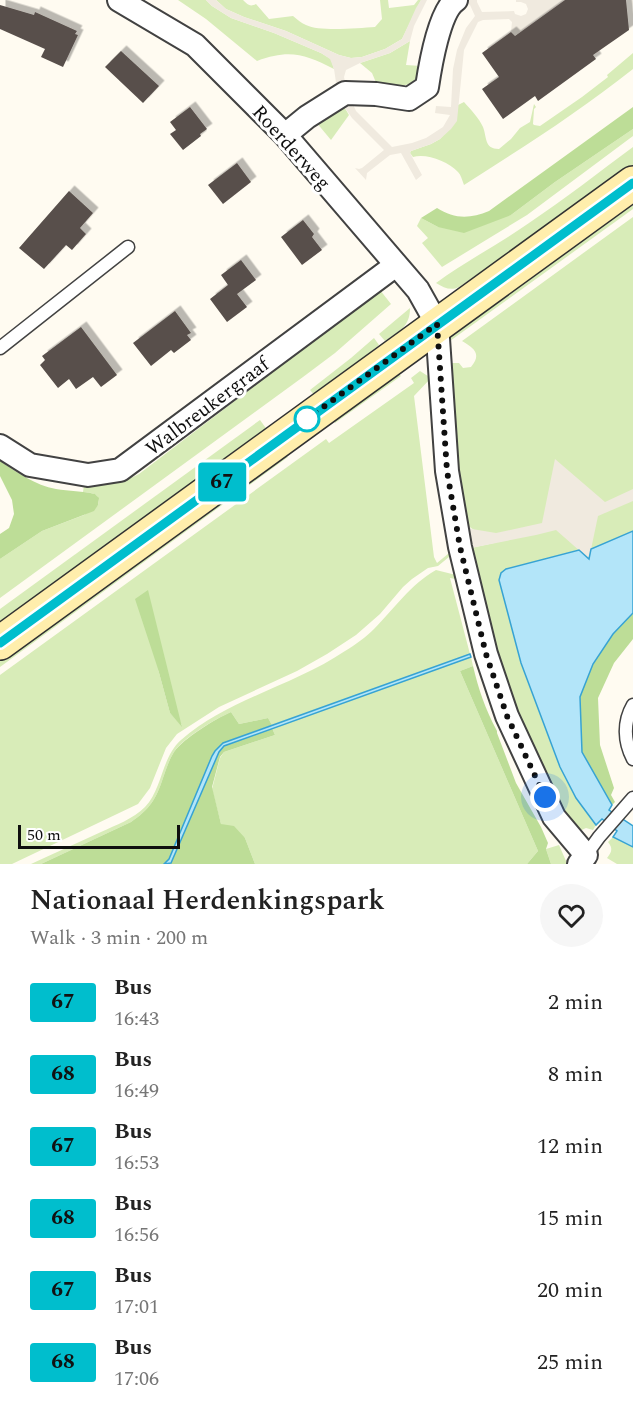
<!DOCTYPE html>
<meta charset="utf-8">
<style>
body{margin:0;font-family:Spectral,serif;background:#f6f6f6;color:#222;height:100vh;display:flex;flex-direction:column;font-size:22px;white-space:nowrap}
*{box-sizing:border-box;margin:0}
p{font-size:20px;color:#767676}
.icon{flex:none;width:33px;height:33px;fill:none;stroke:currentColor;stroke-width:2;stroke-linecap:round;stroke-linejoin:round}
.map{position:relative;height:864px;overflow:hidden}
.panel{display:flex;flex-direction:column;background:#fff;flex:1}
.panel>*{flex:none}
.badge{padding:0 12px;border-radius:4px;font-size:21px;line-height:39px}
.scale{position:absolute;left:18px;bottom:15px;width:162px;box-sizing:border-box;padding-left:6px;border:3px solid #0f0f0f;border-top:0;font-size:16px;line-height:21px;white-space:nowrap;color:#0f0f0f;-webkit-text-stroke:4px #fff;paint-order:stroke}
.you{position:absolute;width:30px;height:30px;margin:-15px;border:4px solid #fff;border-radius:50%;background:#1a73e8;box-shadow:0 0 0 9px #1a73e833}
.map>.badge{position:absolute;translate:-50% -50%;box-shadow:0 0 0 3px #fff}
.round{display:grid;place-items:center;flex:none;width:63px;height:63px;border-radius:32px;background:#f6f6f6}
.head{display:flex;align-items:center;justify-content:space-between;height:102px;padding:0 30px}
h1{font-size:28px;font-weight:600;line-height:45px}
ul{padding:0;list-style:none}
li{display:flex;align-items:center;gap:18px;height:72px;padding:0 30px}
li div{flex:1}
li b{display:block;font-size:22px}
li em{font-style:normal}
li .badge{min-width:66px;font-weight:700;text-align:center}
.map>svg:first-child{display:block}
</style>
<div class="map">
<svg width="633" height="864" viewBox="0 0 633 864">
<defs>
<filter id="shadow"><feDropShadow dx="5.5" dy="-5.5" stdDeviation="0" flood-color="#0004"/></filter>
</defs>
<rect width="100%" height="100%" fill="#fffbf1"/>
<g fill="#d8ecb8" fill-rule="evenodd">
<path d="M178,0H206L212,6L231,18L274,33L321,53L331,59L334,69C305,54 289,49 257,61L206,19Z"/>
<path d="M216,0H243C248,5 250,7 256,4L269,19L293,16C297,19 301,23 306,25C320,32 358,28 375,27L382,19L380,0H388L389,8L414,5L418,0H421L402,39L385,49L362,57L351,58L339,55L286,31L244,17L226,9Z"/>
<path d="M410,41L406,65L421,66C416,91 397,86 377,85L372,73L360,63L390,53Z"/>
<path d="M633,53V69C579,112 522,148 464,185C462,180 461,175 458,172C448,161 426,153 413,157L410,153L411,151L431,144L440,139L456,121L458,105L464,102C470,109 479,118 483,127C487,137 484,149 499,149L511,139L520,128L530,122L534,104L536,107L534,109L533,124L534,125L540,126L582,97L608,77L607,75Z"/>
<polygon points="343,105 349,115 331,140 316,122"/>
<polygon points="633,129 633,136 527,215 491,237 442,267 422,243 428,238 417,226 421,218 438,227 511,215 555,182"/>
<path d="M633,147V166L533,239L488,267L459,287C451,291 444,288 436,283C466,261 499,244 529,223C565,199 599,172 633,147Z"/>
<polygon points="633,198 633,209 450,341 452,335"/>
<path d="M633,217V531L591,549L589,559L578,550L506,569L501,573L499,580L521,663L556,757L565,778L576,798L596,825L593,830L586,828L575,833L544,783L497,660L471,548L494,543L465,524L458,488L451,363H459L463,368L471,367C482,354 474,348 462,341Z"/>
<path d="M380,290L391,304L335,353L303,377L0,598V559L42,531L84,515L98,505C101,493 92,493 83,492L84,485C104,486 122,483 139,474Z"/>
<path d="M410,308C410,327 399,331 385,341L379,334Z"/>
<polygon points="374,338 379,345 316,397 310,390 351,358"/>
<path d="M420,371L431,378L414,396L434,557L437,563L454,549L455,552L438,566L428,568L412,579L403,587L380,614L356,635L327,654L297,671L219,707L177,734L166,748L150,788L138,804L12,864H0V675L326,439L329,443L414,383L411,378ZM158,669L182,726L170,713Z"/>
<polygon points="398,373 401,376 335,423 330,416"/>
<polygon points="260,420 268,431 0,628 0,609"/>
<polygon points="283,453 288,457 0,667 0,660"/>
<path d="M436,570L460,576L461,580L450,578L470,654L272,725L268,718L239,724L231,712C215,719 183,738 174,752C169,760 166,769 163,778C156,799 150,809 131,822L41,864H31C54,853 78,843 101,832C116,825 133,819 145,807C163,788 161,758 181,740C228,699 293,686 345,651C355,645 366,637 374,629C394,609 411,584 436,570Z"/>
<polygon points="471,657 473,666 460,671 538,851 527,864 255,864 245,838 221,824 212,789 220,758 224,752 275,735 272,728"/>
<path d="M613,837L633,847V864H617L607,858C612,852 613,848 608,842Z"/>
<polygon points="559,845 566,861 566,864 551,864 546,849"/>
</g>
<g fill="#bddd97">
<path d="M633,107V129L555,182L511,215L464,233L438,227L421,218L437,208C454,219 470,219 489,211Z"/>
<path d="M0,461C18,473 35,485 56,489C69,491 83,491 95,494L99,498L98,505L94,511L42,531L0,559V534L9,528L14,514L12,500L0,476Z"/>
<polygon points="148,590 182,727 170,713 158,669 135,599"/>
<polygon points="633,613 633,639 614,663 598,698 600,745 614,788 611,795 615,802 612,805 582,752 580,697 593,664 613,634"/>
<path d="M473,666C479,691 485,708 497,731V733L516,783L541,827L548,843L546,849L551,864H527L538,851L460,671Z"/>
<path d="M231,712L239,724L268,718L272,725L228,741L215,751L169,859L164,864H41L131,822C150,809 156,799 163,778C166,769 169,760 174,752C184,738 215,719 231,712Z"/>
<polygon points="272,728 275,735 224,752 220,757 212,787 221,824 234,826 245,838 255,864 170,864 219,752 224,746"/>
</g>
<g fill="#f0eadf">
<polygon points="206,0 216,0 226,9 244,17 286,31 339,55 351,58 362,57 385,49 402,39 416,8 421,0 427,0 414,26 410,41 390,53 360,63 346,70 344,77 346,86 337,89 334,69 330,59 321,53 274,33 231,18 212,6"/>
<polygon points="468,0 477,0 477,2 482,12 514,11 515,14 521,16 526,14 528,9 526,4 521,2 516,2 516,0 565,0 515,36 511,31 512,22 509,19 483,20 478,22 464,50 457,121 451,129 440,139 431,144 411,151 410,153 422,175 416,180 401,153 390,155 367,173 366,180 355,168 359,169 362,168 384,150 352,118 343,105 352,102 356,111 392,147 412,143 426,138 443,127 450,115 435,113 436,106 451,107 453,69 457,50 466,28 475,16 470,5 465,2"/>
<polygon points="555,459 605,502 633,489 633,501 598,516 589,559 556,530 536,535 471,548 465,524 472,529 496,533 542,523"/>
</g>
<g fill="#b3e5f9" stroke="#37a3d3" stroke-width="1.5">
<polygon points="633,531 633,613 613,634 593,664 580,697 582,752 612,805 609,810 633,826 633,847 613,837 617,831 602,819 596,825 576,798 560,767 521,663 499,580 501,573 506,569 579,550 589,559 591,549"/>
<polygon points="470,654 471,657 224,746 219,752 171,863 164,864 169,859 212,756 215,751 223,743"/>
</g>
<g fill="#584f4b" filter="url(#shadow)">
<polygon points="565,0 626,0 629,30 593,55 596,59 538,101 535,96 503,119 482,89 499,77 482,53 511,32 515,36"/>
<polygon points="0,5 34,15 35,12 77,31 75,34 78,35 63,67 41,57 45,49 0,29"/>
<polygon points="121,51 159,86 143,103 105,67"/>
<polygon points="190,107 207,129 200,134 201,136 183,150 170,134 176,130 170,122"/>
<polygon points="237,163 251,182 223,204 208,185"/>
<polygon points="69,191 93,213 80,228 86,234 72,250 66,245 44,269 19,248"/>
<polygon points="303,220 314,234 312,237 322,250 302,265 281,237"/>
<polygon points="241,260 256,280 237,294 247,307 227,322 210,299 228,285 221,275"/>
<polygon points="175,311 191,333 187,335 191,340 174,353 171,350 151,366 133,343"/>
<polygon points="81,327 117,375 101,387 93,377 76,389 69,379 58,388 40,365 45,360 42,356"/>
</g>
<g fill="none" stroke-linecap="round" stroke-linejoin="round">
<g stroke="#424242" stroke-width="15">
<g id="service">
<polyline points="0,348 128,247"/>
<path d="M633,705C623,722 624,742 633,759"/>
<polyline points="586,855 599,837 633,798"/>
</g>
</g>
<g stroke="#424242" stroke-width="26">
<g id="minor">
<polyline points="119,0 195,45 285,135 418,290 437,324 447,471 460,547 486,654 507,716 554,817 586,855 579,864"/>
<path d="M285,135L307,117L345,93L376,94L409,99L427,87C430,67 439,11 456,0"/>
<polyline points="0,446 30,465 88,475 120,470 396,265"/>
</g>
</g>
<g stroke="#313131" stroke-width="36">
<polyline id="secondary" points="0,643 633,183"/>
</g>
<use href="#service" stroke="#fff" stroke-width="12"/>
<use href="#minor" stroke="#fff" stroke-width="22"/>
<use href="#secondary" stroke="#ffeeac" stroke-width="33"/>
</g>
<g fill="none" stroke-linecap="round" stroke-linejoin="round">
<g stroke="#fff" stroke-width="14">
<polyline id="line" points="0,643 633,183"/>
</g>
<use href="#line" stroke="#00becd" stroke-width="9"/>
<polyline stroke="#0f0f0f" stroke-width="6" stroke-dasharray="0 10.8" points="307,419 437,324 447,471 460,547 486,654 507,716 545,797"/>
</g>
<circle fill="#fff" stroke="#00becd" stroke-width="3" cx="307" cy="419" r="12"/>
<g text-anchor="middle" stroke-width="6" stroke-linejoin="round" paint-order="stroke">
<g font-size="20" fill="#0f0f0f" stroke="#fff">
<text transform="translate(292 147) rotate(48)" y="7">Roerderweg</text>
<text transform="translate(207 406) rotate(-37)" y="7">Walbreukergraaf</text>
</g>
</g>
</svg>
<div class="scale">50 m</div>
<div class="you" style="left:545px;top:797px"></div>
<b class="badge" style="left:222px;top:482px;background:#00becd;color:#111">67</b>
</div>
<section class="panel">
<div class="head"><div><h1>Nationaal Herdenkingspark</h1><p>Walk · 3 min · 200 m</p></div><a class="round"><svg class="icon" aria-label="heart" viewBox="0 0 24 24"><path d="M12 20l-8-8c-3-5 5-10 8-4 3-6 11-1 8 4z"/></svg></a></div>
<ul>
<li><span class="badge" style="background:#00becd;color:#111">67</span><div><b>Bus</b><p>16:43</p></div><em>2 min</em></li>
<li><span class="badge" style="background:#00becd;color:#111">68</span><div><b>Bus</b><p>16:49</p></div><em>8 min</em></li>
<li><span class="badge" style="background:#00becd;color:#111">67</span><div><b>Bus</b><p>16:53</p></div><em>12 min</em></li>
<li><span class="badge" style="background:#00becd;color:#111">68</span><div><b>Bus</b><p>16:56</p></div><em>15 min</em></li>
<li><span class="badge" style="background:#00becd;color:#111">67</span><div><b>Bus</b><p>17:01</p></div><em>20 min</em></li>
<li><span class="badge" style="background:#00becd;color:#111">68</span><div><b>Bus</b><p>17:06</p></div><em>25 min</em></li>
</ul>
</section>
